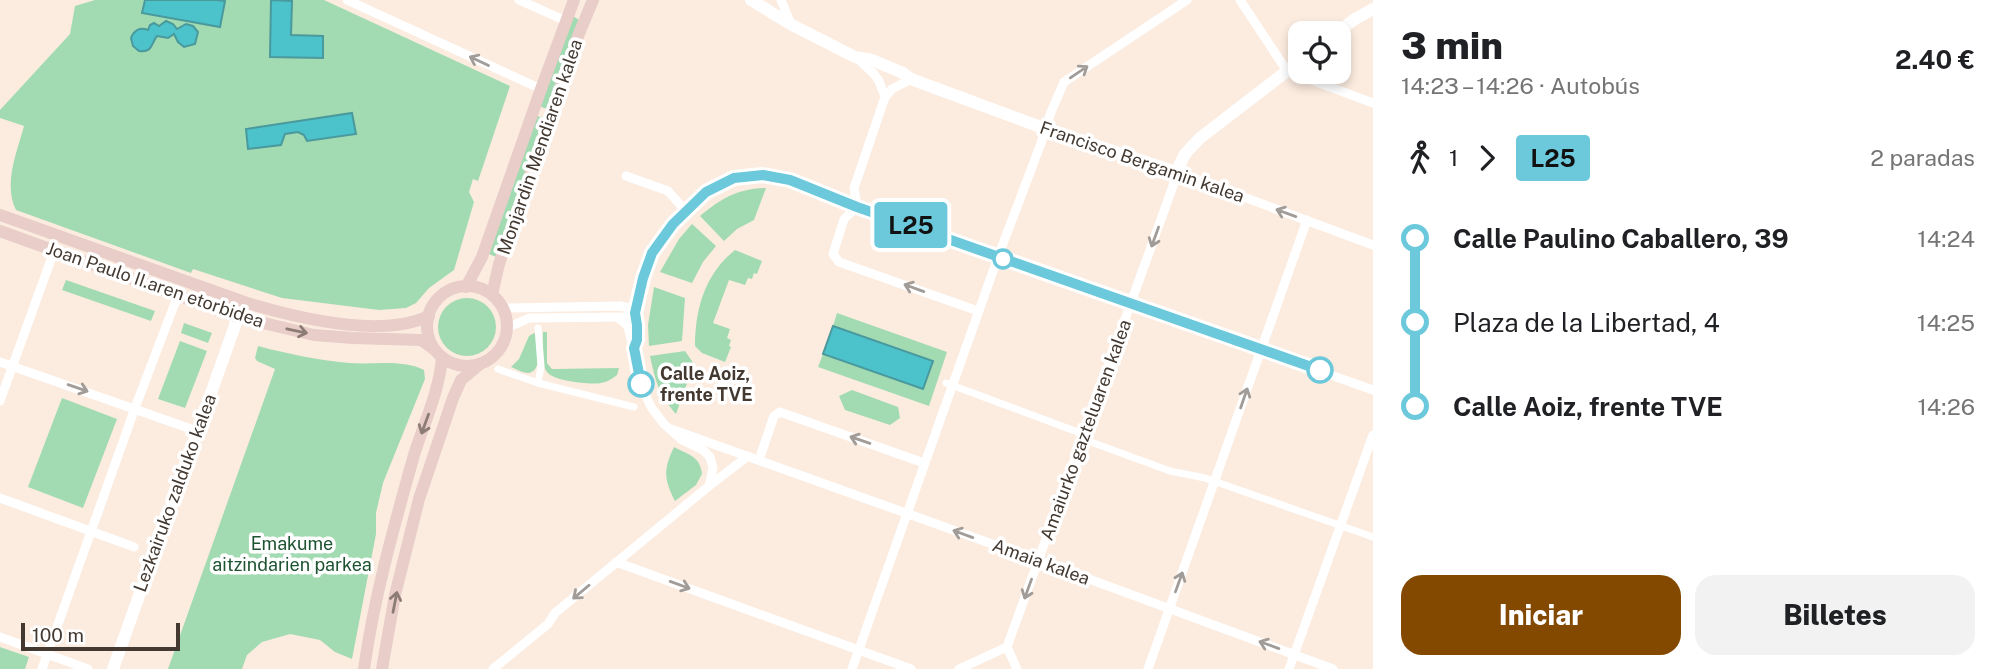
<!DOCTYPE html>
<html lang="es">
<meta charset="utf-8">
<style>
body{margin:0;font-family:"Public Sans",sans-serif;background:#f2f2f2;color:#202124;height:100vh;display:flex;flex-direction:column;font-size:26px;white-space:nowrap}
*{box-sizing:border-box;margin:0}
p{font-size:23px;color:#757577}
.icon{flex:none;width:38px;height:38px;fill:none;stroke:currentColor;stroke-width:2;stroke-linecap:round;stroke-linejoin:round}
.map{position:relative;flex:1;overflow:hidden}
.sheet{display:flex;flex-direction:column;background:#fff;width:630px}
.sheet>*{flex:none}
.badge{padding:0 14px;border-radius:5px;font-size:24px;line-height:46px}
.controls{position:absolute;left:1288px;top:21px;display:grid;gap:14px}
.controls a{display:grid;place-items:center;width:63px;height:63px;border-radius:14px;background:#fff;box-shadow:0 4px 10px #0003;font-size:35px}
.scale{position:absolute;left:21px;bottom:18px;width:159px;box-sizing:border-box;padding-left:7px;border:4px solid #433931;border-top:0;font-size:19px;line-height:24px;white-space:nowrap;color:#433931;-webkit-text-stroke:5px #fff;paint-order:stroke}
.map>.badge{position:absolute;translate:-50% -50%;box-shadow:0 0 0 4px #fff}
.legs{display:flex;align-items:center;gap:10px;height:77px;padding:0 28px;font-size:23px}
.legs p{margin-inline-start:auto}
.overview{display:flex;align-items:center;justify-content:space-between;height:119px;padding:0 28px}
h1{font-size:38px;font-weight:800;line-height:52px}
.primary-button{display:flex;gap:14px;margin-top:auto;padding:14px 28px}
.primary-button a{flex:1;height:80px;border-radius:21px;background:#834900;color:#fff;font-size:28px;font-weight:800;line-height:80px;text-align:center}
.primary-button a+a{background:#f2f2f2;color:#202124}
ul{padding:0 28px;list-style:none}
li{display:flex;align-items:center;gap:24px;height:84px;font-size:26px}
li i{display:grid;place-items:center;width:10px;height:100%;margin:0 9px;background:currentColor}
li i::after{content:'';width:18px;height:18px;margin:-9px;border:5px solid;border-radius:50%;background:#fff}
li p{margin-inline-start:auto}
li:first-child i{background:linear-gradient(#0000 50%,currentColor 0)}
li:last-child i{background:linear-gradient(currentColor 50%,#0000 0)}
main{display:flex;flex:1;min-height:0}
.map>svg:first-child{display:block}
</style>
<main>
<div class="map">
<svg width="1373" height="669" viewBox="0 0 1373 669">
<rect width="100%" height="100%" fill="#fcece0"/>
<g fill="#a2dbb1">
<path d="M95,0H324L510,86L478,181L473,179L469,192L474,202L454,270L429,288L416,303L406,308L379,310L282,298L193,269L191,273L16,210C3,184 17,152 24,126L0,118V110L70,34L75,6Z"/>
<polygon points="573,16 579,20 547,109 539,106"/>
<polygon points="537,116 544,118 496,257 489,254"/>
<path d="M766,188L754,220L737,229L724,241L700,216C722,198 737,189 766,188Z"/>
<polygon points="692,224 716,246 703,262 692,283 660,272 679,239"/>
<path d="M735,250L762,261L757,274L754,273L752,279L748,278L745,285L729,280L713,323L730,329L727,338L731,340L729,346L731,347L725,362L702,353L695,346C695,309 705,274 735,250Z"/>
<polygon points="66,280 155,311 151,321 62,290"/>
<polygon points="654,287 685,298 682,341 649,346 648,325"/>
<circle cx="467" cy="327" r="29"/>
<polygon points="837,313 947,352 929,406 818,367 823,354 923,389 933,361 833,326"/>
<polygon points="184,323 212,333 208,343 181,333"/>
<path d="M536,332C537,342 544,372 528,373C523,373 516,369 511,367L519,359L529,336Z"/>
<path d="M543,332H547V363L552,369L619,368L617,375C612,379 607,382 601,383C590,385 553,381 547,372C540,362 543,343 543,332Z"/>
<polygon points="180,341 207,351 185,408 158,399"/>
<path d="M258,346C288,354 318,360 349,363C373,365 402,359 424,370L425,379L383,483L376,513V534L352,659L335,652L320,640L290,634L262,642L247,655L242,669H168L275,369L257,361L255,358Z"/>
<path d="M685,351L694,364L676,414C659,395 655,380 650,356Z"/>
<polygon points="852,390 898,407 900,418 890,425 845,410 839,396"/>
<polygon points="62,398 117,419 83,508 28,487"/>
<path d="M674,447C689,455 700,456 702,474L696,485L675,501C664,479 663,470 674,447Z"/>
<polygon points="0,647 29,657 25,669 0,669"/>
</g>
<g fill="#4cc2cb" stroke="#49999d" stroke-width="2">
<polygon points="145,0 217,0 225,1 220,27 142,13"/>
<polygon points="271,0 292,1 291,35 323,36 323,58 270,57"/>
<path d="M166,21L173,24L177,29L186,24L193,26L198,32L195,44L184,47L178,42L174,34L168,38L157,36C151,43 153,53 139,51L133,46L131,38C134,30 140,27 148,30L150,25L154,23L159,26Z"/>
<polygon points="352,113 356,134 307,141 304,135 298,132 285,134 281,145 248,149 246,129"/>
<polygon points="833,326 933,361 923,389 823,354"/>
</g>
<g fill="none" stroke-linecap="round" stroke-linejoin="round">
<g stroke="#fff" stroke-width="7">
<polyline points="498,369 538,383 634,407"/>
<polyline points="538,383 541,366 538,328"/>
<polyline points="946,383 1083,434 1091,442 1170,471 1205,478 1373,537"/>
</g>
<g stroke="#fff" stroke-width="9">
<polyline points="347,0 541,89"/>
<polyline points="519,0 566,21"/>
<polyline points="781,0 791,24"/>
<polyline points="1240,0 1287,71 1373,103"/>
<polyline points="856,57 874,74 879,81 885,97"/>
<polyline points="626,176 668,191 685,210"/>
<polyline points="857,207 844,219 833,254 839,262 978,311"/>
<polyline points="857,207 854,188 885,97 892,89 911,79"/>
<polyline points="503,308 620,306 629,308 635,313"/>
<polyline points="617,317 628,326 641,385 651,407 664,424 682,440 703,450 710,457 713,468 709,486"/>
<polyline points="507,328 529,318 625,317 635,313"/>
<path d="M634,348C639,333 634,324 635,311C636,300 640,289 643,279C658,226 711,169 771,176C801,180 830,196 857,207L1373,390"/>
<polyline points="0,362 197,431"/>
<polyline points="0,401 54,251"/>
<polyline points="671,429 1051,565 1333,669"/>
<polyline points="759,460 774,416 780,412 924,463"/>
<polyline points="0,498 134,547"/>
<polyline points="616,562 911,669"/>
<polyline points="0,637 88,669"/>
<polyline points="1007,647 1173,186 1176,172 1373,245"/>
<polyline points="42,669 135,408 178,295"/>
<polyline points="493,669 548,624 555,613 709,486 748,456"/>
<polyline points="852,669 998,257 1040,146 1051,112 1064,82 1187,0"/>
<polyline points="959,669 1007,647 1017,669"/>
<polyline points="1148,669 1307,220"/>
<polyline points="1289,669 1373,435"/>
</g>
<g stroke="#fff" stroke-width="12">
<polyline points="751,0 792,25 855,57 872,60 903,73 911,79 1046,129 1176,172 1185,154 1200,138 1300,61"/>
<polyline points="1336,33 1355,19 1373,9"/>
<polyline points="113,669 238,317"/>
</g>
<g stroke="#e8cdc9" stroke-width="12">
<path d="M0,215L247,303C297,318 380,339 429,316"/>
<polyline points="0,231 238,317 314,335 353,338 421,340 434,349"/>
<circle cx="467" cy="326" r="40"/>
<polyline points="466,287 482,257 541,89 574,0"/>
<polyline points="492,295 499,264 578,36 593,0"/>
<path d="M364,669C374,597 394,526 414,455C424,423 439,392 442,358"/>
<polyline points="382,669 395,595 419,499 453,398 461,380 479,365"/>
</g>
</g>
<defs><path id="oneway-shaft" d="M-6 0H5M1.5-3L5.5 0L1.5 3" fill="none" stroke-width="1.6" stroke-linecap="round" stroke-linejoin="round" transform="scale(1.75)"/></defs>
<g stroke="#a19c98">
<use href="#oneway-shaft" transform="translate(479 61) rotate(-155)"/>
<use href="#oneway-shaft" transform="translate(1079 72) rotate(-34)"/>
<use href="#oneway-shaft" transform="translate(1286 213) rotate(-160)"/>
<use href="#oneway-shaft" transform="translate(1155 237) rotate(110)"/>
<use href="#oneway-shaft" transform="translate(914 288) rotate(-160)"/>
<use href="#oneway-shaft" transform="translate(78 388) rotate(19)"/>
<use href="#oneway-shaft" transform="translate(1244 398) rotate(-71)"/>
<use href="#oneway-shaft" transform="translate(860 440) rotate(-161)"/>
<use href="#oneway-shaft" transform="translate(963 534) rotate(-160)"/>
<use href="#oneway-shaft" transform="translate(1179 582) rotate(-70)"/>
<use href="#oneway-shaft" transform="translate(680 585) rotate(20)"/>
<use href="#oneway-shaft" transform="translate(1028 589) rotate(110)"/>
<use href="#oneway-shaft" transform="translate(581 592) rotate(140)"/>
<use href="#oneway-shaft" transform="translate(1269 645) rotate(-160)"/>
</g>
<g stroke="#8d7c75">
<use href="#oneway-shaft" transform="translate(297 331) rotate(12)"/>
<use href="#oneway-shaft" transform="translate(425 424) rotate(110)"/>
<use href="#oneway-shaft" transform="translate(395 602) rotate(-79)"/>
</g>
<g fill="none" stroke-linecap="round" stroke-linejoin="round">
<g stroke="#fff" stroke-width="16">
<polyline id="line-1" points="641,384 634,348 637,340 637,325 635,313 643,278 652,253 673,224 706,192 734,178 763,175 790,180 857,207 1320,370"/>
</g>
<use href="#line-1" stroke="#6bc9db" stroke-width="10"/>
</g>
<g fill="#fff" stroke="#6bc9db" stroke-width="3.5">
<circle cx="1003" cy="259" r="9"/>
<circle cx="1320" cy="370" r="12"/>
<circle cx="641" cy="384" r="12"/>
</g>
<g text-anchor="middle" stroke-width="7" stroke-linejoin="round" paint-order="stroke">
<g font-size="18" fill="#433931" stroke="#fff">
<text transform="translate(540 147) rotate(-71)" y="6">Monjardin Mendiaren kalea</text>
<text transform="translate(1142 162) rotate(19)" y="6">Francisco Bergamin kalea</text>
<text transform="translate(155 285) rotate(19)" y="6">Joan Paulo II.aren etorbidea</text>
<text transform="translate(1086 430) rotate(-70)" y="6">Amaiurko gazteluaren kalea</text>
<text transform="translate(175 493) rotate(-70)" y="6">Lezkairuko zalduko kalea</text>
<text transform="translate(1041 562) rotate(20)" y="6">Amaia kalea</text>
</g>
<g font-size="18" font-weight="bold" fill="#433931" stroke="#fff" text-anchor="start">
<text x="660" y="380">Calle Aoiz,<tspan x="660" dy="21">frente TVE</tspan></text>
</g>
<g font-size="18" fill="#1e5331" stroke="#fff">
<text x="292" y="550">Emakume<tspan x="292" dy="21">aitzindarien parkea</tspan></text>
</g>
</g>
</svg>
<div class="controls">
<a><svg class="icon" aria-label="locate" viewBox="0 0 24 24"><circle cx="12" cy="12" r="6"/><path d="M12 2v4M12 18v4M2 12h4M18 12h4"/></svg></a>
</div>
<div class="scale">100 m</div>
<b class="badge" style="left:911px;top:225px;background:#6bc9db;color:#111">L25</b>
</div>
<section class="sheet">
<div class="overview"><div><h1>3 min</h1><p>14:23 – 14:26 · Autobús</p></div><b>2.40 €</b></div>
<div class="legs"><svg class="icon" aria-label="walk" viewBox="0 0 24 24"><circle cx="13" cy="4" r="2"/><path d="M13 8l-2 6 4 7M11 14l-3 7M7 12l3-4h3l4 4"/></svg>1<svg class="icon" aria-label="forward" viewBox="0 0 24 24"><path d="M9 5l7 7-7 7"/></svg><b class="badge" style="background:#6bc9db;color:#111">L25</b><p>2 paradas</p></div>
<ul>
<li><i style="color:#6bc9db"></i><b>Calle Paulino Caballero, 39</b><p>14:24</p></li>
<li><i style="color:#6bc9db"></i><span>Plaza de la Libertad, 4</span><p>14:25</p></li>
<li><i style="color:#6bc9db"></i><b>Calle Aoiz, frente TVE</b><p>14:26</p></li>
</ul>
<div class="primary-button"><a>Iniciar</a><a>Billetes</a></div>
</section>
</main>
